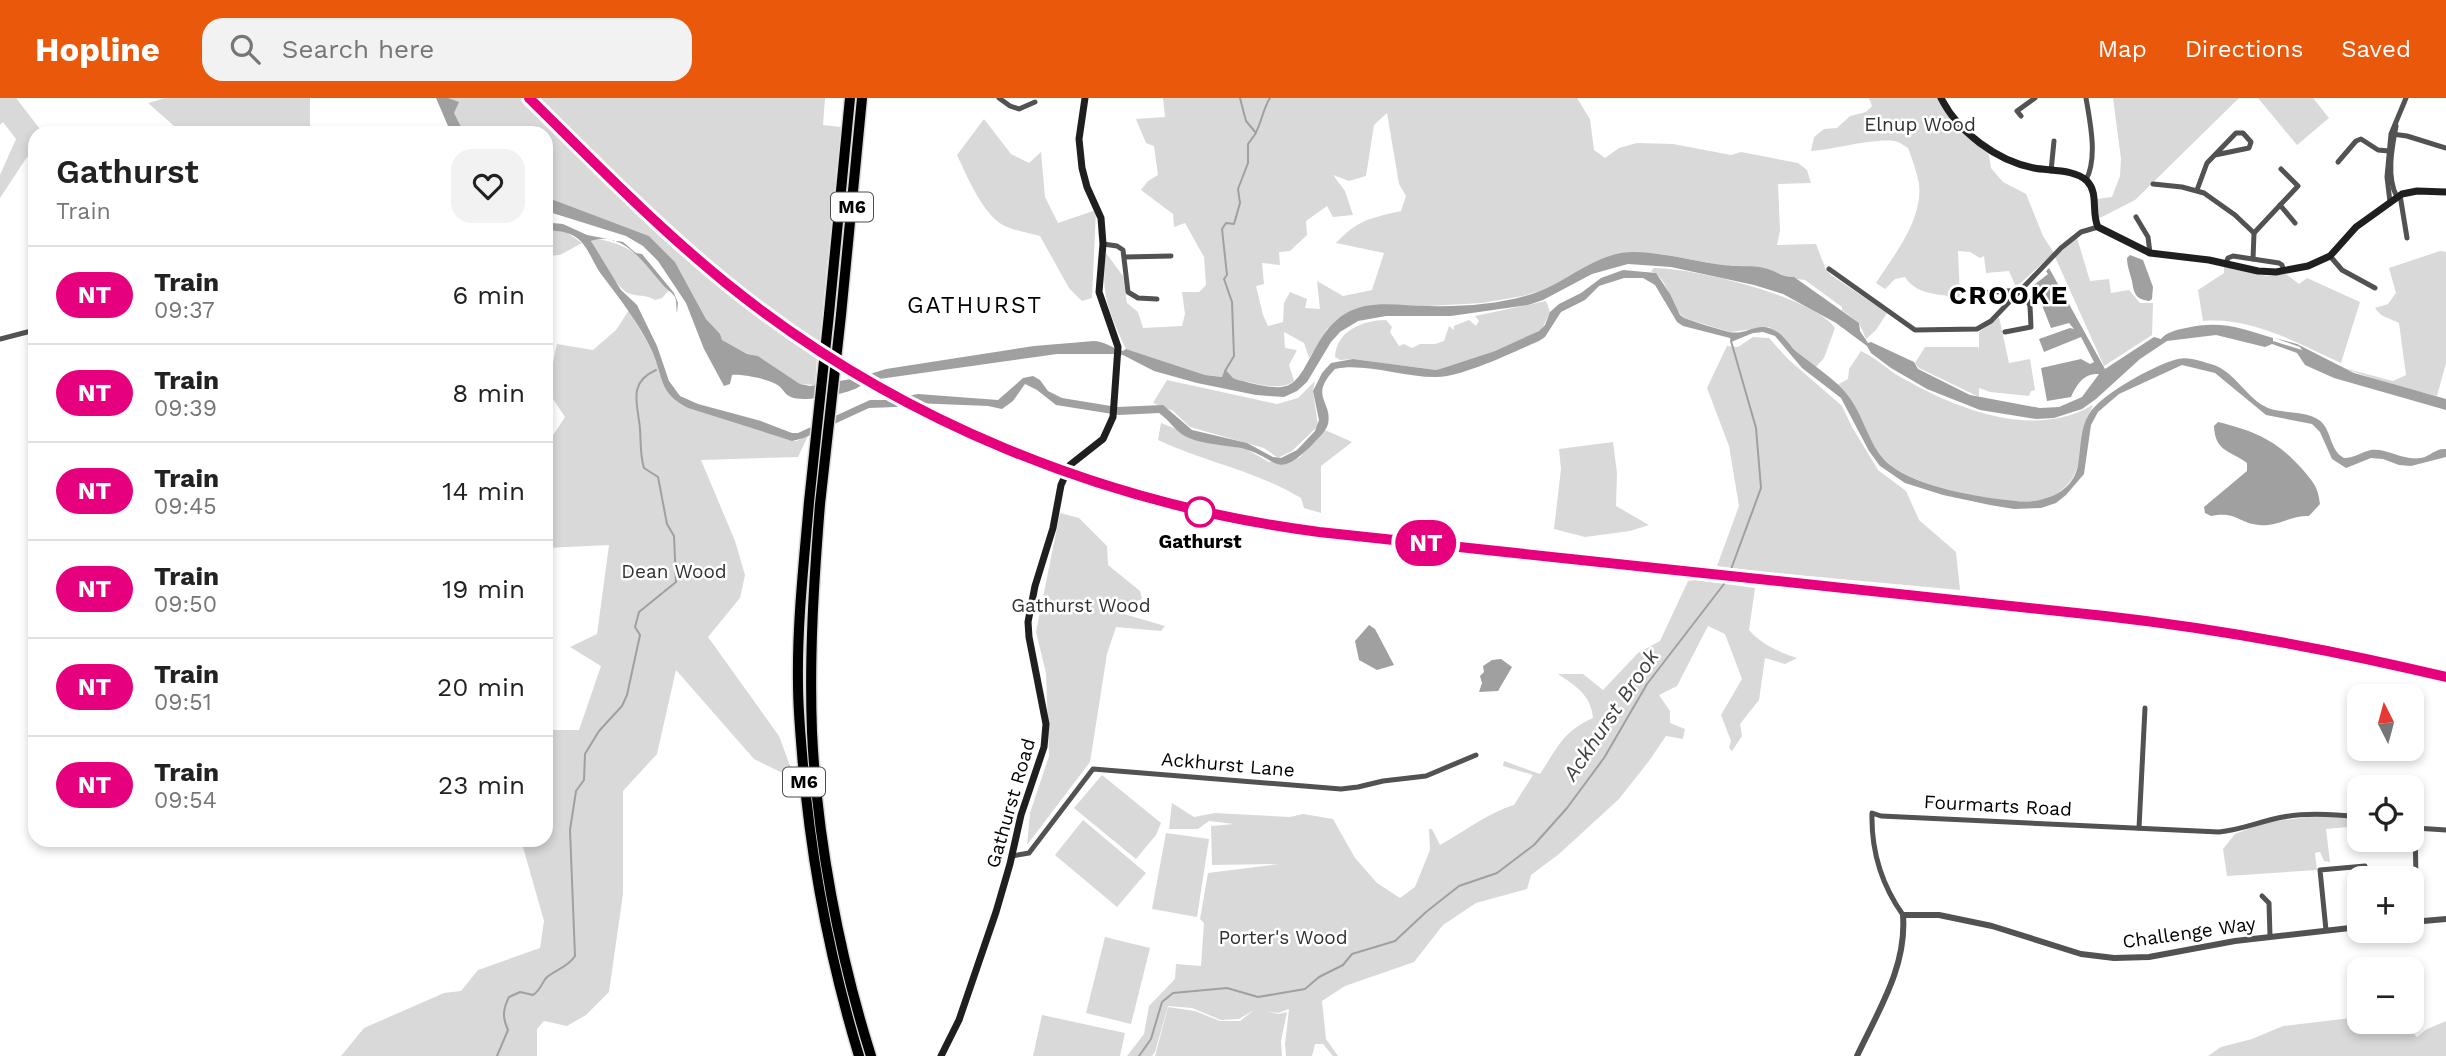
<!DOCTYPE html>
<meta charset="utf-8">
<style>
body{margin:0;font-family:"Work Sans",sans-serif;background:#f2f2f2;color:#222;height:100vh;display:flex;flex-direction:column;font-size:26px;white-space:nowrap}
*{box-sizing:border-box;margin:0}
p{font-size:23px;color:#767676}
.icon{flex:none;width:38px;height:38px;fill:none;stroke:currentColor;stroke-width:2;stroke-linecap:round;stroke-linejoin:round}
.map{position:relative;flex:1;overflow:hidden}
.drawer{position:absolute;left:28px;top:28px;width:525px;height:721px;display:flex;flex-direction:column;background:#fff;border-radius:21px;box-shadow:0 4px 10px #0003}
.drawer>*{flex:none}
.badge{padding:0 14px;border-radius:23px;font-size:24px;line-height:46px}
.needle{width:46px;rotate:354deg}
.fabs{position:absolute;left:2347px;top:586px;display:grid;gap:14px}
.fabs a{display:grid;place-items:center;width:77px;height:77px;border-radius:14px;background:#fff;box-shadow:0 4px 10px #0003;font-size:35px}
.map>.badge{position:absolute;translate:-50% -50%;box-shadow:0 0 0 4px #fff}
.round{display:grid;place-items:center;flex:none;width:74px;height:74px;border-radius:21px;background:#f2f2f2}
.head{display:flex;align-items:center;justify-content:space-between;height:119px;padding:0 28px}
h1{font-size:33px;font-weight:600;line-height:52px}
ul{padding:0;list-style:none}
li{display:flex;align-items:center;gap:21px;height:98px;padding:0 28px;border-top:2px solid #e0e0e0}
li div{flex:1}
li b{display:block;font-size:26px}
li em{font-style:normal}
li .badge{min-width:77px;font-weight:700;text-align:center}
header{display:flex;align-items:center;gap:42px;box-sizing:border-box;height:98px;padding:0 35px;background:#ea580c;color:#fff}
header strong{font-size:33px}
nav{display:flex;gap:38px;margin-inline-start:auto;font-size:24px}
.search{width:490px;height:63px;background:#f2f2f2;display:flex;align-items:center;gap:18px;box-sizing:border-box;padding:0 24px;border-radius:21px;color:#767676;font-size:26px}
.map>svg:first-child{display:block}
</style>
<header>
<strong>Hopline</strong>
<div class="search"><svg class="icon" aria-label="search" viewBox="0 0 24 24"><circle cx="10" cy="10" r="6"/><path d="M15 15l6 6"/></svg>Search here</div>
<nav><a>Map</a><a>Directions</a><a>Saved</a></nav>
</header>
<div class="map">
<svg width="2446" height="958" viewBox="0 0 2446 958">
<rect width="100%" height="100%" fill="#fff"/>
<g fill="#d9d9d9" fill-rule="evenodd">
<polygon points="0,0 16,0 43,35 35,35 35,61 27,59 0,100 0,77 16,41 3,24 0,27"/>
<polygon points="166,0 310,0 310,35 182,35 148,5"/>
<polygon points="448,0 525,0 728,195 817,260 815,287 800,286 758,258 747,256 723,243 706,221 675,164 649,138 546,99 546,35 464,35 454,17 452,3"/>
<path d="M539,0H825L823,27L841,29L819,250C737,195 671,135 601,67L604,64Z"/>
<path d="M1163,0H1577L1590,21L1594,52L1605,60L1619,50L1637,45L1673,46L1731,57L1741,54L1798,65L1807,72L1811,85L1778,86L1780,133L1777,147L1816,146L1826,172L1831,177L1887,215L1876,232L1866,241L1859,225L1842,212V209L1805,182L1789,180L1769,171L1725,168L1662,156L1630,154L1605,161L1543,192L1523,198L1482,205L1429,208L1376,207L1352,212L1327,231L1309,260L1304,245L1284,234L1285,250L1297,252L1289,267L1294,283C1279,294 1256,285 1238,282L1233,280L1225,271L1223,279L1205,277L1126,251C1109,214 1100,196 1106,155L1123,178L1127,205L1138,214L1143,230L1182,228L1185,216L1182,194H1199L1206,187L1204,159L1185,125L1174,129L1173,116L1141,92L1148,83L1158,77L1154,48L1146,45L1136,21L1165,19ZM1387,15L1399,86L1406,98L1401,113C1370,120 1358,122 1336,145L1384,155L1372,192L1343,198L1317,183L1320,211L1305,210L1307,201L1290,194L1284,205L1283,224L1268,228L1263,217L1256,188L1264,186L1262,165L1280,167L1279,154L1290,153L1307,137L1306,123L1327,108L1333,119L1353,117L1345,93L1333,77L1349,83L1366,78L1374,27Z"/>
<path d="M1869,0H1940L1951,22L1988,51L1991,70L2003,84L2026,96L2043,138L2054,155L2016,189L2009,173L1986,175L1984,158L1980,160L1970,154L1958,153L1960,199C1941,197 1916,197 1905,179L1895,181L1885,191L1876,185C1894,157 1923,122 1919,86C1917,74 1912,61 1908,50C1904,48 1901,45 1898,44C1881,38 1832,52 1811,53L1814,39L1824,31L1837,30L1850,18L1866,14L1872,8Z"/>
<polygon points="2113,0 2239,0 2135,102 2098,121 2097,101 2112,99 2120,78 2121,61"/>
<polygon points="2258,0 2313,0 2329,20 2297,47"/>
<path d="M984,21L1011,56L1029,65L1041,54L1045,99L1058,125L1096,112L1092,200L1082,203L1069,190L1040,138C1029,135 1017,133 1007,129C984,120 967,78 957,57Z"/>
<polygon points="546,132 566,134 582,145 560,157 546,158"/>
<polygon points="2077,140 2090,183 2109,181 2111,195 2129,192 2140,205 2153,205 2152,237 2104,268 2055,159"/>
<path d="M597,141C621,145 640,154 654,175C659,181 662,187 669,192L662,200L655,202C646,196 637,199 628,195C619,192 597,156 591,145L593,142Z"/>
<polygon points="2440,153 2446,154 2446,265 2437,298 2395,288 2340,269 2393,283 2406,277 2399,225 2381,217 2375,210 2388,206 2396,195 2389,170"/>
<path d="M2224,168L2267,178L2286,176L2299,186L2307,180L2360,204L2341,265C2297,245 2252,219 2203,223L2198,192L2224,175Z"/>
<path d="M1654,170C1693,170 1812,198 1835,230L1824,260L1815,270L1795,252L1783,238L1769,229L1730,234L1684,220C1670,208 1669,181 1651,173Z"/>
<path d="M1546,203L1550,214L1542,231L1530,238L1495,253L1443,270L1436,272L1353,261L1340,262L1335,259C1336,233 1363,222 1386,222L1392,229L1390,234L1399,248L1404,246L1412,250L1420,246H1435L1444,243L1449,228L1454,232V228L1469,222L1476,228L1479,223L1475,218Z"/>
<path d="M629,212C636,225 644,238 651,251C665,278 656,294 688,310L786,341L796,343L808,338L798,359L701,362L735,443L745,477L740,500L708,539L779,638L795,681L754,661L676,572L657,656L623,693V796L609,894L586,917L567,928L544,923L537,931V958H341L364,930L444,895L461,893L478,872L540,850L544,823L521,742H546V632H579L601,568L570,549L597,536L609,447L546,450V348L565,319L547,292L557,246L593,252L616,232Z"/>
<polygon points="1999,219 2009,265 2030,261 2035,292 2031,293 2029,298 1990,294 1979,290 1979,299 1919,270 1915,265 1925,249 1978,249 1979,251 1979,234"/>
<polygon points="1753,239 1769,240 1788,261 1842,308 1852,329 1878,372 1906,393 1919,422 1956,454 1960,492 1763,474 1717,468 1739,408 1729,348 1707,290 1727,248 1738,249"/>
<path d="M1861,253C1874,259 1885,269 1897,277C1952,309 2032,343 2093,307C2091,313 2086,319 2085,326C2079,347 2083,371 2067,387C2058,397 2047,402 2034,403C2002,407 1914,388 1890,367C1864,345 1862,308 1837,287L1848,281L1849,271Z"/>
<polygon points="1167,282 1277,306 1298,300 1315,283 1313,293 1318,328 1292,353 1278,360 1264,350 1190,329 1173,313 1153,305"/>
<path d="M1161,325L1176,331L1187,339L1246,351L1269,364L1299,360L1325,332L1352,344L1321,368V415L1304,410L1301,400C1256,373 1205,364 1158,342Z"/>
<polygon points="1613,344 1617,375 1616,408 1649,427 1630,433 1585,439 1554,431 1561,371 1559,351"/>
<polygon points="1060,415 1079,420 1107,448 1108,467 1140,493 1142,501 1122,508 1124,516 1165,528 1161,533 1116,529 1107,556 1090,664 1027,747 1030,715 1049,658 1046,575 1036,534"/>
<path d="M1695,482L1755,490L1749,532C1761,546 1779,554 1797,560L1785,566L1765,560L1759,602L1740,626L1742,638L1732,653L1729,650L1731,643L1721,617L1742,581L1725,536L1708,528L1677,588L1659,597L1670,613V625L1685,631L1683,641L1666,638L1649,663L1619,701L1559,756L1531,777L1527,791L1476,805L1443,827L1414,864L1345,888L1322,903L1326,941L1338,958H1333L1323,946H1315L1312,958H1286L1285,946L1289,911L1278,915L1266,913L1278,916L1287,914L1281,943L1282,958H1155L1168,909L1195,913L1220,923H1240L1254,912L1239,921L1221,922L1192,910L1168,908L1155,954L1152,958H1127L1144,936L1149,908L1175,881L1176,866L1201,868L1204,825L1200,821L1208,775L1279,766L1212,767L1211,728L1234,726L1209,723L1198,731H1169L1172,705L1194,719L1215,715L1290,719L1303,716L1333,721L1355,760L1377,785L1400,800L1415,789L1430,752L1429,731H1432L1440,747C1464,734 1489,714 1514,707L1533,677L1503,668L1504,663L1540,676C1558,649 1562,634 1593,620C1591,597 1576,588 1558,576H1583L1603,592L1638,555L1660,543L1688,483Z"/>
<polygon points="1102,677 1161,725 1156,737 1136,761 1074,710"/>
<polygon points="2316,718 2359,720 2359,728 2326,731 2330,764 2324,763 2320,754 2315,755 2317,772 2227,778 2223,751 2235,736 2253,729 2275,723"/>
<polygon points="1083,722 1146,775 1117,809 1055,757"/>
<polygon points="1166,735 1209,741 1197,819 1152,811"/>
<polygon points="1105,839 1150,850 1131,926 1086,915"/>
<polygon points="1042,917 1125,935 1120,958 1033,958"/>
<polygon points="2359,919 2359,924 2369,924 2367,928 2406,932 2412,934 2417,939 2427,931 2446,923 2446,958 2208,958 2221,949 2252,941 2283,928"/>
</g>
<g fill="#a0a0a0">
<polygon points="436,0 448,0 459,4 454,15 464,35 451,35"/>
<path d="M546,99L649,138L675,164L706,221L720,236L722,242L747,256L758,258L800,286L810,288L857,280L886,271L1034,248L1094,243C1106,244 1112,250 1123,253L1126,251L1205,277L1222,279L1225,271L1233,280L1238,282C1252,285 1272,292 1286,288C1312,281 1313,219 1365,208C1386,204 1408,208 1429,208C1463,209 1502,206 1535,195C1567,184 1597,154 1633,154C1663,154 1692,163 1722,167C1736,169 1751,167 1764,170C1775,172 1783,180 1794,179L1859,225L1860,233L1868,245L1871,244L1914,264L1918,271L1970,297L2040,310L2059,309L2082,299L2099,276C2084,275 2077,286 2071,299L2047,303L2041,270L2081,261L2090,266L2094,264L2081,239L2044,254L2039,241L2070,230L2074,231L2069,225L2051,230L2034,187L2048,176L2046,173L2049,170L2105,271L2154,239L2161,241C2167,234 2176,232 2186,230C2220,222 2241,230 2273,240V243L2302,252L2300,249L2275,240L2297,246L2354,275L2446,301V312L2334,280L2305,267L2297,255L2272,246L2265,249L2216,237L2167,243L2140,261L2096,301L2082,311L2054,320L2036,321L1980,312L1927,291L1891,270L1871,255L1867,248L1836,225L1783,196L1754,187L1671,169L1628,166L1592,176L1543,202L1528,207L1451,218H1386L1358,223L1340,234L1331,244L1307,284L1297,293L1284,299L1256,297L1197,285L1154,273L1123,257L1114,256H1057L872,282C866,284 862,287 857,290C845,296 804,305 791,299C785,297 784,292 779,288C770,281 742,276 732,277L730,286L724,288L704,251L686,205L658,163L643,148L626,138L546,113Z"/>
<path d="M552,125L563,126L587,137L623,144L636,155L642,156L674,195L678,205L677,215C676,211 677,204 675,199C672,194 666,191 663,187C646,168 623,131 591,143L621,192L637,207L657,248L669,283L680,298L698,306L761,323L792,335H798L870,302H887L918,296L998,302L1023,280L1033,278L1040,282L1048,293L1062,300L1117,309L1163,307L1192,332L1247,345L1273,359L1281,360L1297,352L1315,333L1319,322L1313,293L1322,275L1331,265L1353,261L1436,272L1443,270L1495,253L1539,233L1545,227L1550,214L1559,206L1581,195L1601,180L1623,172L1656,175L1670,196L1680,217L1684,220C1698,225 1714,230 1729,234C1749,238 1758,220 1779,235C1786,240 1791,249 1797,254C1814,268 1837,282 1849,299C1865,320 1869,350 1890,367C1917,389 1981,400 2016,403C2041,406 2073,396 2078,367C2081,351 2080,330 2089,316C2100,297 2156,266 2178,261C2189,258 2203,264 2214,267C2236,275 2247,301 2268,310C2283,316 2305,312 2319,322C2332,331 2329,352 2344,360C2355,360 2361,354 2371,352C2387,350 2403,363 2421,360C2431,358 2435,350 2446,351V359L2411,368L2399,367L2383,361L2371,360L2346,370L2332,361L2320,334L2312,326L2266,317L2215,275L2182,267L2119,296L2098,314L2091,327L2084,376L2066,397L2056,405L2041,410L2014,411L1990,407L1943,397L1905,385L1880,368L1869,353L1841,300L1802,270L1775,238L1763,234L1753,235L1731,244L1730,240L1683,228L1677,224L1655,187L1643,180H1624L1599,188L1585,202L1561,214L1545,239L1539,243C1514,254 1462,279 1437,279C1407,280 1363,264 1335,271C1308,299 1333,303 1328,326C1326,334 1317,341 1312,347C1274,384 1279,359 1241,350C1224,347 1198,346 1183,337C1174,331 1168,321 1159,315L1119,317L1056,307L1037,292L1025,286L1013,303L1002,311L988,308L914,305L896,309L869,310L804,340L792,343L688,310C658,295 664,280 652,253C639,225 620,201 601,176C593,165 588,148 577,140C568,133 557,133 546,132V126Z"/>
<path d="M2130,157L2143,162L2153,189L2152,201L2149,203C2135,201 2134,195 2132,183C2130,175 2127,168 2127,160Z"/>
<path d="M2218,324C2255,333 2278,343 2303,372C2314,385 2318,389 2320,406L2309,418C2292,417 2277,429 2259,427C2238,425 2236,413 2211,418L2205,415L2204,409L2247,373V365C2230,352 2215,354 2214,328Z"/>
<polygon points="1369,527 1375,531 1394,567 1377,572 1359,562 1355,543"/>
<polygon points="1501,561 1512,569 1498,593 1479,594 1482,585 1480,578 1484,574 1483,568 1492,562"/>
</g>
<g fill="none" stroke-linecap="round" stroke-linejoin="round">
<g stroke="#a0a0a0" stroke-width="2">
<path d="M1256,34C1262,23 1263,11 1270,0"/>
<polyline points="1225,273 1234,258 1232,204 1224,181 1227,177 1222,131 1226,125 1234,126 1240,105 1238,91 1248,65 1248,46 1256,35 1246,23 1240,0"/>
<polyline points="1730,474 1761,390 1756,330 1731,243"/>
<path d="M497,958L508,932C502,919 503,911 509,899L520,894L533,897C542,891 541,885 547,879C557,871 568,869 575,858L570,732L576,693L584,682L585,656L599,633L622,608L627,597L640,537L635,529L639,514L676,484L674,438L667,426L658,379L644,370C640,357 641,345 640,331C638,306 627,285 656,272"/>
<polyline points="1139,958 1151,941 1162,904 1173,895 1227,890 1258,899 1305,891 1319,879 1343,867 1352,856 1395,843 1426,814 1459,788 1497,775 1534,747 1567,710 1604,660 1647,586 1724,486"/>
</g>
<g stroke="#dbdbdb" stroke-width="13">
<g id="motorway">
<polyline points="829,216 850,0"/>
<polyline points="841,217 862,0"/>
<path d="M809,404C804,465 797,525 798,585C798,608 800,632 802,655C810,759 829,859 859,958"/>
<path d="M820,406C814,481 809,558 812,634C817,741 839,856 871,958"/>
</g>
</g>
<g stroke="#525252" stroke-width="5">
<polyline points="999,0 1010,8 1019,11 1035,4"/>
<path d="M2086,0C2090,24 2098,59 2086,82"/>
<polyline points="2021,18 2017,13 2035,0"/>
<path d="M2396,28C2392,49 2386,79 2397,99"/>
<polyline points="2392,36 2407,38 2446,50"/>
<polyline points="2338,64 2356,43 2361,41 2378,52 2389,53"/>
<polyline points="2051,73 2054,43"/>
<polyline points="2153,86 2182,89 2204,95 2235,117 2254,135 2253,161"/>
<polyline points="2197,92 2207,65 2236,35 2243,35 2251,44 2249,50 2215,57"/>
<polyline points="2400,97 2407,140"/>
<polyline points="2390,104 2387,79 2391,36 2406,0"/>
<polyline points="2280,107 2295,125"/>
<polyline points="2136,119 2148,139 2150,155"/>
<polyline points="2254,135 2298,88 2281,71"/>
<polyline points="1103,146 1117,148 1123,152 1128,194 1138,200 1157,201"/>
<polyline points="2330,158 2342,172 2375,190"/>
<polyline points="1125,159 1171,158"/>
<polyline points="2226,165 2228,160 2233,158 2279,165 2282,167 2284,173"/>
<polyline points="1829,171 1915,232 1977,231 1991,223 2061,150 2081,134 2098,129"/>
<polyline points="1983,195 2020,192"/>
<polyline points="2005,234 2031,229 2030,208 2022,190"/>
<polyline points="0,241 35,232"/>
<polyline points="2412,727 2415,730 2446,732"/>
<polyline points="2139,730 2145,610"/>
<polyline points="2415,730 2416,780 2420,823"/>
<polyline points="1012,758 1029,755 1093,671 1341,691 1358,689 1383,683 1426,678 1476,657"/>
<polyline points="2262,798 2269,805 2270,838"/>
<path d="M1903,817C1881,786 1871,753 1872,715L1881,718L2219,734C2241,732 2261,723 2283,719C2308,714 2334,716 2359,719"/>
<polyline points="2326,832 2320,772 2365,768 2366,780"/>
</g>
<g stroke="#525252" stroke-width="6">
<polyline points="2412,824 2446,821"/>
<path d="M1857,958C1878,913 1907,869 1903,817H1939L1992,828L2081,856L2114,860L2149,859L2235,843L2359,829"/>
</g>
<g stroke="#1f1f1f" stroke-width="7">
<path d="M1941,0C1958,34 1997,63 2034,70C2050,73 2075,71 2087,83C2099,95 2091,115 2098,129L2150,155L2209,162L2258,173L2276,174L2308,168L2330,158L2356,129L2402,96L2417,93L2446,94"/>
<polyline points="941,958 959,922 996,814 1010,766 1021,717 1044,649 1046,626 1029,539 1028,524 1035,488 1053,430 1061,387 1070,367 1103,341 1113,319 1118,249 1099,194 1103,146 1101,120 1087,89 1082,70 1079,41 1085,0"/>
</g>
<use href="#motorway" stroke="#000" stroke-width="10"/>
<path stroke="#000" stroke-width="2" stroke-dasharray="10 3.5 2 3.5" stroke-linecap="butt" d="M526,0C591,64 655,131 726,188C897,324 1102,408 1318,436L2128,523L2321,553L2446,582"/>
<g stroke="#dbdbdb" stroke-width="13" stroke-linecap="butt">
<g id="motorway-bridge">
<polyline points="809,404 829,216"/>
<polyline points="820,406 841,217"/>
</g>
</g>
<use href="#motorway-bridge" stroke="#000" stroke-width="10"/>
</g>
<g fill="none" stroke-linecap="round" stroke-linejoin="round">
<g stroke="#fff" stroke-width="16">
<path id="line" d="M529,0C593,63 656,128 726,185C895,322 1103,406 1319,434L2105,518C2220,531 2333,552 2446,579"/>
</g>
<use href="#line" stroke="#e6007e" stroke-width="10"/>
</g>
<circle fill="#fff" stroke="#e6007e" stroke-width="3.5" cx="1200" cy="414" r="14"/>
<g text-anchor="middle" stroke-width="5" stroke-linejoin="round" paint-order="stroke">
<g fill="#fff" stroke="#4c4c4c" stroke-width="2">
<rect x="831" y="94.5" width="42" height="29" rx="5"/>
<rect x="783" y="669.5" width="42" height="29" rx="5"/>
</g>
<g font-size="18" font-weight="bold" fill="#000">
<text x="852" y="115">M6</text>
<text x="804" y="690">M6</text>
</g>
<g font-size="19" fill="#303030" stroke="#fff">
<text x="1920" y="33">Elnup Wood</text>
<text x="674" y="480">Dean Wood</text>
<text x="1081" y="514">Gathurst Wood</text>
<text x="1283" y="846">Porter's Wood</text>
</g>
<g font-size="19" font-weight="bold" fill="#000" stroke="#fff">
<text x="1200" y="450">Gathurst</text>
</g>
<g font-size="19" fill="#000" stroke="#fff">
<text transform="translate(1228 666) rotate(5)" y="7">Ackhurst Lane</text>
<text transform="translate(1010 705) rotate(-74)" y="7">Gathurst Road</text>
<text transform="translate(1998 707) rotate(3)" y="7">Fourmarts Road</text>
<text transform="translate(2189 834) rotate(-8)" y="7">Challenge Way</text>
</g>
<g font-size="21" font-style="italic" fill="#414141" stroke="#fff">
<text transform="translate(1611 617) rotate(-56)" y="7">Ackhurst Brook</text>
</g>
<g font-size="23" letter-spacing="2" fill="#000" stroke="#fff">
<text x="975" y="215">GATHURST</text>
</g>
<g font-size="26" font-weight="bold" letter-spacing="2" fill="#000" stroke="#fff">
<text x="2009" y="206">CROOKE</text>
</g>
</g>
</svg>
<div class="fabs">
<a><svg class="needle" viewBox="-14 -14 28 28"><path d="M0-13l5 13h-10z" fill="#e53935"/><path d="M0 13l5-13h-10z" fill="#767676"/></svg></a>
<a><svg class="icon" aria-label="locate" viewBox="0 0 24 24"><circle cx="12" cy="12" r="6"/><path d="M12 2v4M12 18v4M2 12h4M18 12h4"/></svg></a>
<a>+</a>
<a>−</a>
</div>
<b class="badge" style="left:1426px;top:445px;background:#e6007e;color:#fff">NT</b>
<section class="drawer">
<div class="head"><div><h1>Gathurst</h1><p>Train</p></div><a class="round"><svg class="icon" aria-label="heart" viewBox="0 0 24 24"><path d="M12 20l-8-8c-3-5 5-10 8-4 3-6 11-1 8 4z"/></svg></a></div>
<ul>
<li><span class="badge" style="background:#e6007e;color:#fff">NT</span><div><b>Train</b><p>09:37</p></div><em>6 min</em></li>
<li><span class="badge" style="background:#e6007e;color:#fff">NT</span><div><b>Train</b><p>09:39</p></div><em>8 min</em></li>
<li><span class="badge" style="background:#e6007e;color:#fff">NT</span><div><b>Train</b><p>09:45</p></div><em>14 min</em></li>
<li><span class="badge" style="background:#e6007e;color:#fff">NT</span><div><b>Train</b><p>09:50</p></div><em>19 min</em></li>
<li><span class="badge" style="background:#e6007e;color:#fff">NT</span><div><b>Train</b><p>09:51</p></div><em>20 min</em></li>
<li><span class="badge" style="background:#e6007e;color:#fff">NT</span><div><b>Train</b><p>09:54</p></div><em>23 min</em></li>
</ul>
</section>
</div>
